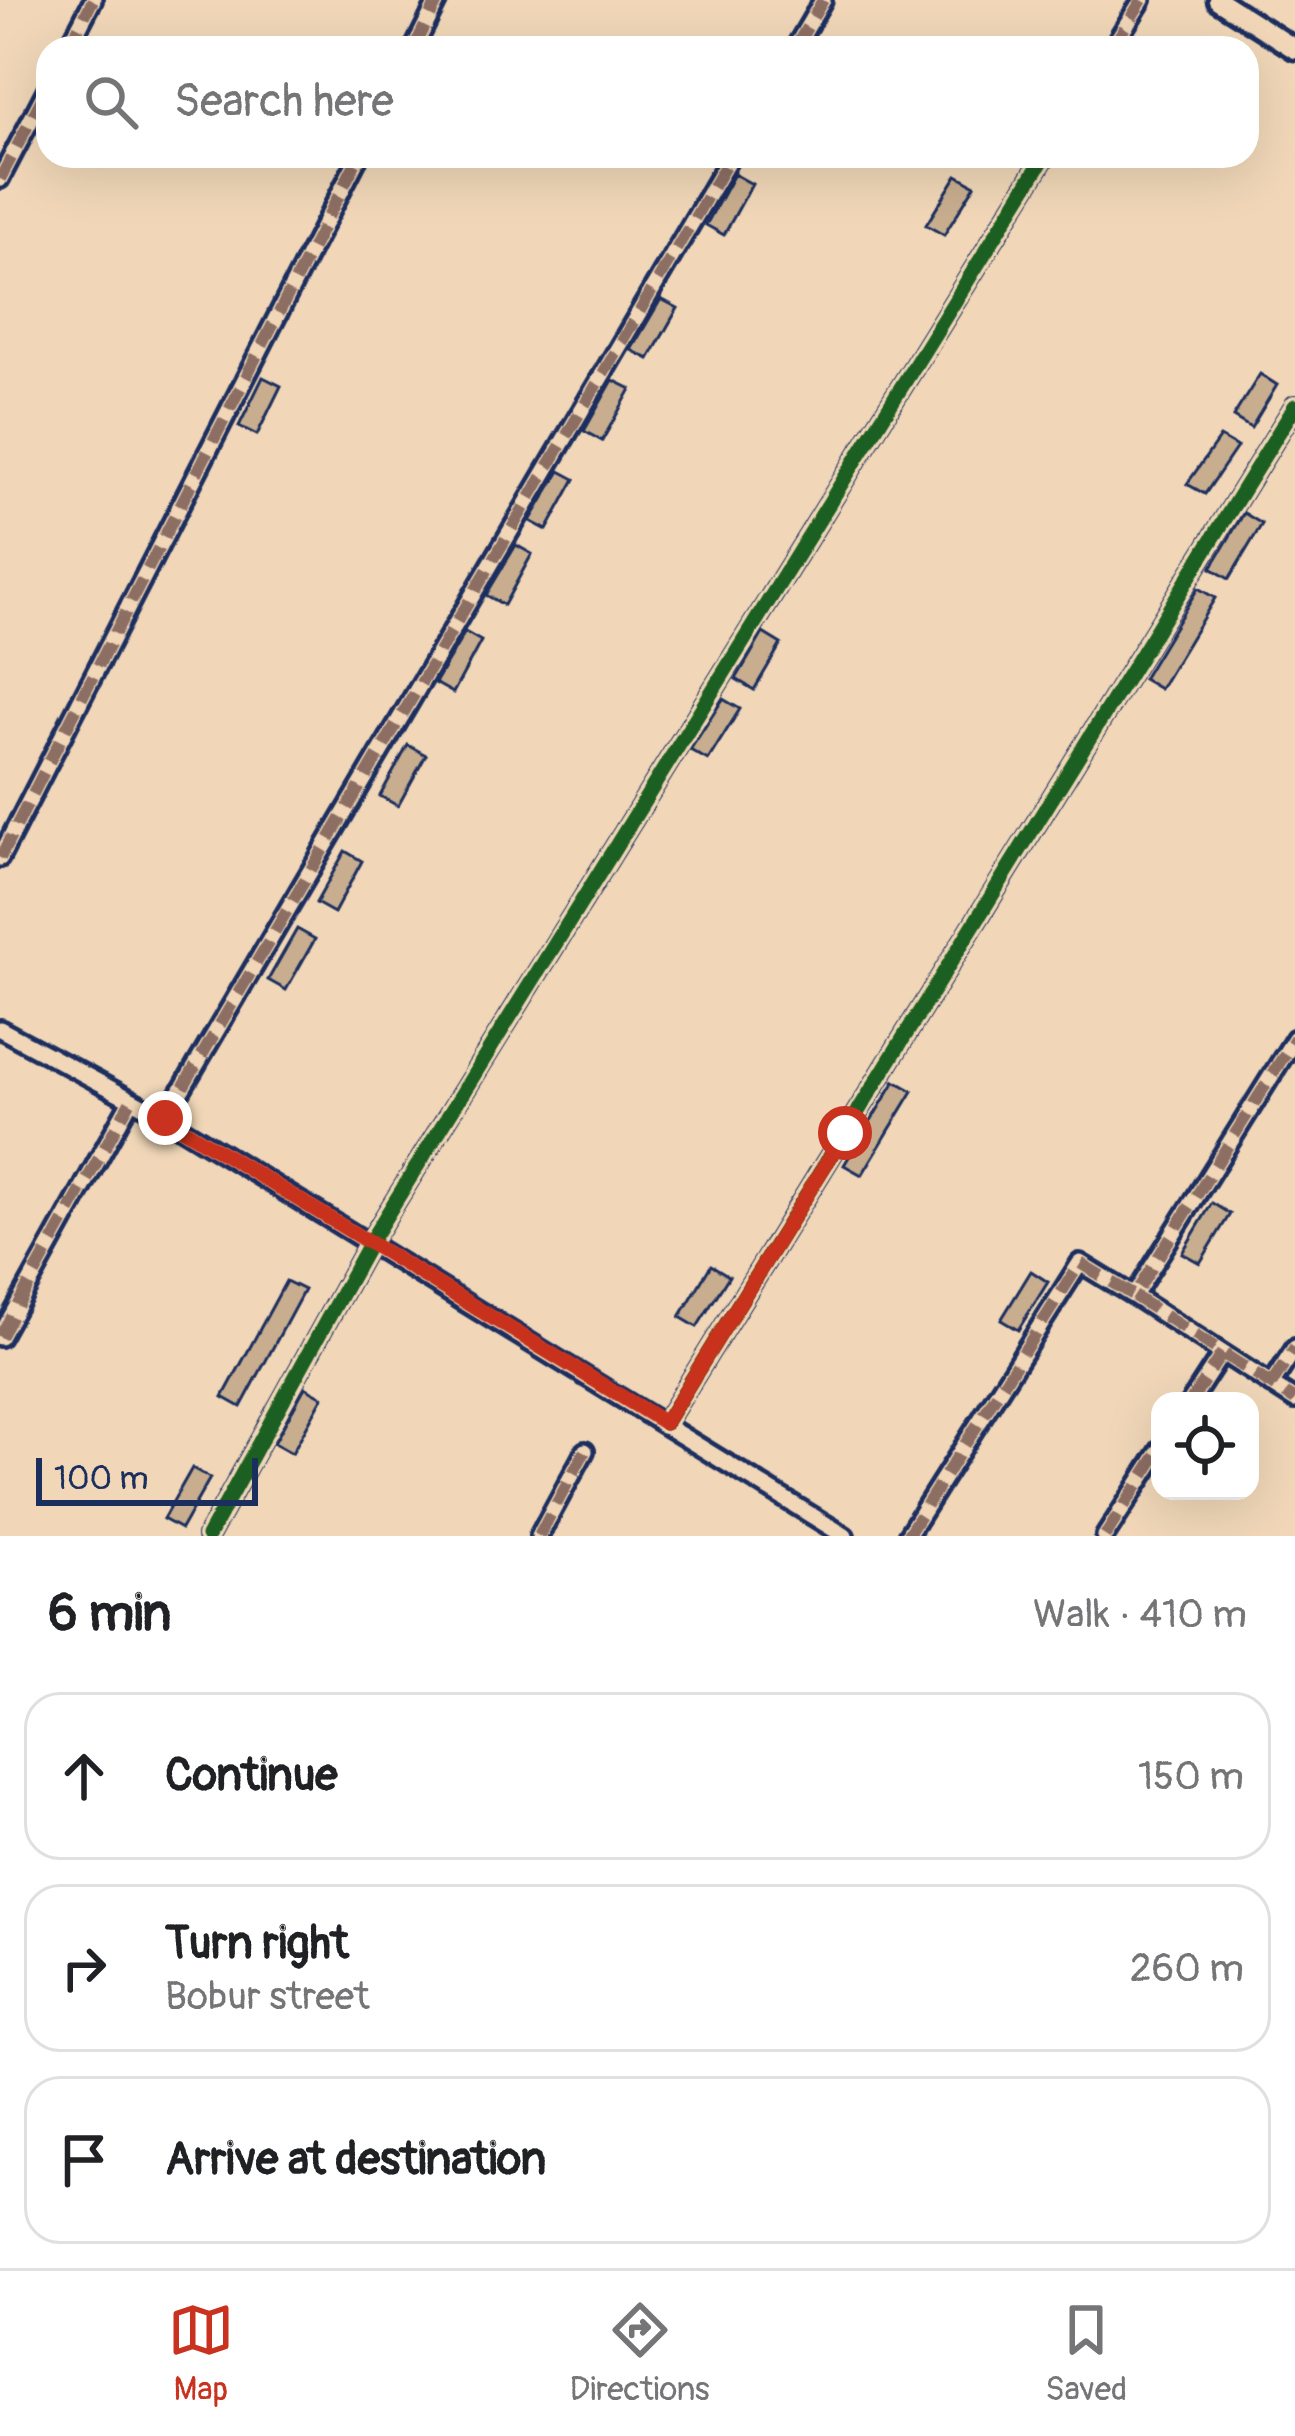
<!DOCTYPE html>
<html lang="en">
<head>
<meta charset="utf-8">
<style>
	body { margin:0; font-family:Pangolin,sans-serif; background:#f2f2f2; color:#202124 }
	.controls { position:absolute; right:36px; bottom:36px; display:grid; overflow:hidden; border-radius:24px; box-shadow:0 12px 48px #0002 }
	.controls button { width:108px; height:108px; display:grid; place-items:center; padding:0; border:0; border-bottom:3px solid #e0e0e0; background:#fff; color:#202124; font:60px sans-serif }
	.scale { position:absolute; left:36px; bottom:30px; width:222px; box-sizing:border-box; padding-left:12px; border:6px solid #1b2f5e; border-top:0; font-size:33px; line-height:42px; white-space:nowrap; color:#1b2f5e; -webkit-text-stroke:9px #f1d7b8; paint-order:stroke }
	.stop { position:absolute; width:36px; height:36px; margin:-27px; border:9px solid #c8321e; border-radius:50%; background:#fff }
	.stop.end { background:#c8321e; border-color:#fff; box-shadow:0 3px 12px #0008 }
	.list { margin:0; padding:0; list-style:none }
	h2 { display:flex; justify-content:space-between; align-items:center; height:156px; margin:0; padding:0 48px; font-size:51px }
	h2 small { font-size:39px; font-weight:400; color:#757577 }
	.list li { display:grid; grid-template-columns:78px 1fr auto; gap:36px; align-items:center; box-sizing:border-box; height:168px; margin:0 24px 24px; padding:0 24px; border:3px solid #e0e0e0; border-radius:36px }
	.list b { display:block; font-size:45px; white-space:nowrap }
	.list p { margin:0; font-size:39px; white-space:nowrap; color:#757577 }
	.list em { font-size:39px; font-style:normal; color:#757577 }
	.icon { flex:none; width:66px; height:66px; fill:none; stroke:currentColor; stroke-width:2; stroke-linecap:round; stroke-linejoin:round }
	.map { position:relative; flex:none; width:1295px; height:1536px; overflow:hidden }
	.search { position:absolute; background:#fff; box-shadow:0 12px 48px #0002; left:36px; right:36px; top:36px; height:132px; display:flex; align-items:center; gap:30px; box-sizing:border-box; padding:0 42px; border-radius:36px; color:#757577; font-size:45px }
	.sheet { height:732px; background:#fff }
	nav { display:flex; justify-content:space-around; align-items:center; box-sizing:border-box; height:168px; border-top:3px solid #e0e0e0; background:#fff; font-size:33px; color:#757577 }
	nav a { display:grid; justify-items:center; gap:6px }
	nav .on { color:#c8321e }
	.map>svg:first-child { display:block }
</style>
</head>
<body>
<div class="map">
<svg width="1295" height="1536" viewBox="0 0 1295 1536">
	<rect width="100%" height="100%" fill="#f1d7b8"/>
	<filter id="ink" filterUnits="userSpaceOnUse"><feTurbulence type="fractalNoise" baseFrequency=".00833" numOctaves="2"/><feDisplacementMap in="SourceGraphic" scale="24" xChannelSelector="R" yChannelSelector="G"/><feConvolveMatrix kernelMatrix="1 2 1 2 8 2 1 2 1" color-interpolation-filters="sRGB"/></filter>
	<g filter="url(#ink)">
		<path fill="#c8ae8e" stroke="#1b2f5e" stroke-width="3" d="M734,174L752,184L724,235L706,225Z
			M957,175L975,185L944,235L926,225Z
			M661,299L678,308L649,359L631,350Z
			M1260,374L1277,385L1251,428L1233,417Z
			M263,377L281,386L257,435L239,426Z
			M613,380L631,389L602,441L584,431Z
			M1220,437L1237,447L1205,494L1187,484Z
			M560,471L575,479L547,530L530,521Z
			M1244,513L1262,524L1229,579L1211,568Z
			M516,545L532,554L504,605L486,595Z
			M1198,588L1215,598L1160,689L1143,679Z
			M465,632L481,641L453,693L435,683Z
			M763,633L781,644L754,690L736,679Z
			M723,699L740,709L708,760L690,750Z
			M408,745L426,755L398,806L380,796Z
			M345,851L362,861L334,913L316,903Z
			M297,929L315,939L286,990L268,980Z
			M895,1081L913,1091L862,1175L844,1165Z
			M1212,1203L1230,1214L1200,1263L1182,1253Z
			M711,1265L729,1276L697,1327L680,1317Z
			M1031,1271L1048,1282L1018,1330L1001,1320Z
			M286,1281L304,1290L241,1407L223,1397Z
			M305,1387L323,1397L292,1453L274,1443Z
			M192,1468L210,1478L181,1529L163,1519Z"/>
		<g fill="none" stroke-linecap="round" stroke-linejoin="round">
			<g stroke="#1b2f5e" stroke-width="24">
				<path id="minor" d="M68,48L93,0
					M414,48L438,0
					M795,48L823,0
					M1112,48L1142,0
					M0,179L48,87
					M0,858L359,156
					M0,1029L165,1118L845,1536
					M165,1118L731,156
					M1134,1296L1295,1400
					M0,1337L130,1102
					M1271,1385L1295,1348
					M1191,1401L1222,1353
					M665,1423L1295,406
					M208,1536L370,1242L1045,156
					M539,1536L585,1451
					M907,1536L1080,1263L1134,1296L1295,1038
					M1105,1536L1160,1450"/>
			</g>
			<g stroke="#1b2f5e" stroke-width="27">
				<path id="tertiary" d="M1218,0L1295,49"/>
			</g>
			<use href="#minor" stroke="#f1d7b8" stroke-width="15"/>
			<use href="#tertiary" stroke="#f1d7b8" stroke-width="18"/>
			<path stroke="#8d6e63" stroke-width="12" stroke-dasharray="24 12" stroke-linecap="butt" d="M68,48L93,0
				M414,48L438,0
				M795,48L823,0
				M1112,48L1142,0
				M0,179L48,87
				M0,858L359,156
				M165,1118L731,156
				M1134,1296L1295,1400
				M0,1337L130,1102
				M1271,1385L1295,1348
				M1191,1401L1222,1353
				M539,1536L585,1451
				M907,1536L1080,1263L1134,1296L1295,1038
				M1105,1536L1160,1450"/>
			<g stroke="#f1d7b8" stroke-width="22">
				<path id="cycleway" d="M665,1423L1295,406
					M208,1536L370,1242L1045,156"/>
			</g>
			<use href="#cycleway" stroke="#1b5e20" stroke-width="15"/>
		</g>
	</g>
	<g fill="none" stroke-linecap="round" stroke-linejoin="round" filter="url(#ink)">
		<path stroke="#c8321e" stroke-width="15" d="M165,1118L665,1423L845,1133"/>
	</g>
</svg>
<div class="controls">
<button><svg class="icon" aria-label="locate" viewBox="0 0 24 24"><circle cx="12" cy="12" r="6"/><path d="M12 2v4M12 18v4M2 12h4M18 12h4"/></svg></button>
</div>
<div class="scale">100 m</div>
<div class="stop" style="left:845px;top:1133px"></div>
<div class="stop end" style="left:165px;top:1118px"></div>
<div class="search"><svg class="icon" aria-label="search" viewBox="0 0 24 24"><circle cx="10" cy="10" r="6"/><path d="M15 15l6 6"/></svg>Search here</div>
</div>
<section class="sheet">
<h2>6 min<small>Walk · 410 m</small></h2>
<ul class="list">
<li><svg class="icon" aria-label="ahead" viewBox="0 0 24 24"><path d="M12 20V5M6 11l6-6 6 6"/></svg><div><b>Continue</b></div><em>150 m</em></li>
<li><svg class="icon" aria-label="right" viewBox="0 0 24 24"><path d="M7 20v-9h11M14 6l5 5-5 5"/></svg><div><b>Turn right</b><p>Bobur street</p></div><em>260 m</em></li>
<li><svg class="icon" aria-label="arrive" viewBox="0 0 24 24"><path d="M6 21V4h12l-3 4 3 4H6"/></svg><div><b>Arrive at destination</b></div></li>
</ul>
</section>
<nav>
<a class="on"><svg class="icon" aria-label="map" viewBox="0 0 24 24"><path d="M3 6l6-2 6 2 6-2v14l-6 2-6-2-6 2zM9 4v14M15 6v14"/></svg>Map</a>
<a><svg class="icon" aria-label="directions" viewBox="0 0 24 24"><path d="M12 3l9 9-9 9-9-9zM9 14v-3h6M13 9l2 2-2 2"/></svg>Directions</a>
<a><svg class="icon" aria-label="saved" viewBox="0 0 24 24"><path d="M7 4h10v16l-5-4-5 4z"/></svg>Saved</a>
</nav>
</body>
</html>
